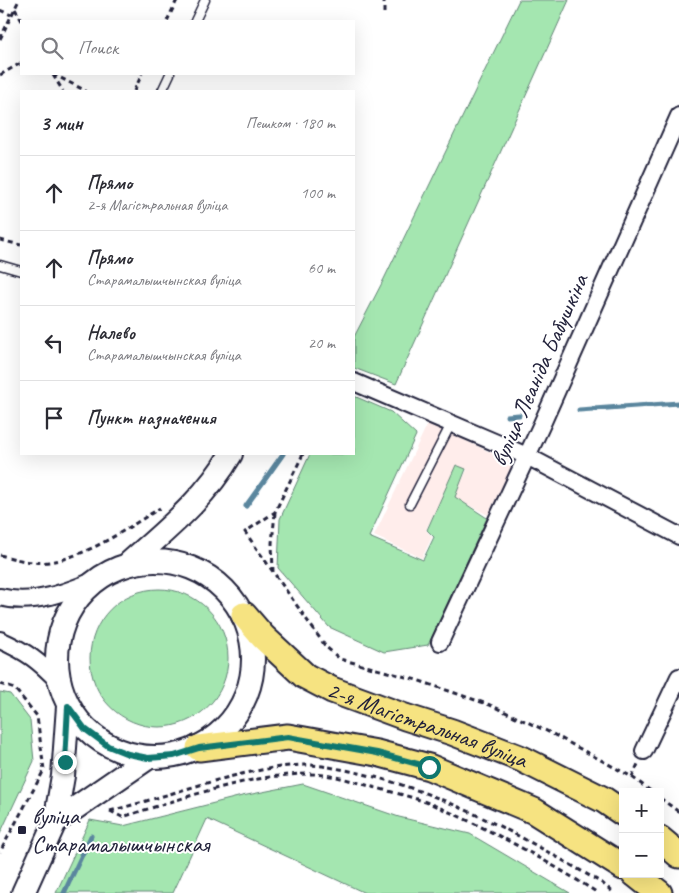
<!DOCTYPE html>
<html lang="ru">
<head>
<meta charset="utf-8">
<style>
	body { margin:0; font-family:Caveat,sans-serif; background:#f7f7f7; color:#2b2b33 }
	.controls { position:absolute; right:15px; bottom:15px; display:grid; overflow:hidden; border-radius:0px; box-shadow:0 5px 20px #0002 }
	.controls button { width:45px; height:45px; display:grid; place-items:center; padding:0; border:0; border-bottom:1px solid #e1e1e2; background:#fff; color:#2b2b33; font:25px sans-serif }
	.stop { position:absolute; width:15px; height:15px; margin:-11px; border:4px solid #0f766e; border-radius:50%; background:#fff }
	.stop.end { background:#0f766e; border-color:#fff; box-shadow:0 1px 5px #0008 }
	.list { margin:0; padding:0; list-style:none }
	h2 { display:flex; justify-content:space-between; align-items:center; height:65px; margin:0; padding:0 20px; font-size:21px }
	h2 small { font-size:16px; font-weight:400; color:#7c7c81 }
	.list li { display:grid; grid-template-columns:32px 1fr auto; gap:15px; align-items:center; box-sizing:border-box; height:75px; padding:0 20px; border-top:1px solid #e1e1e2 }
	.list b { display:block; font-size:19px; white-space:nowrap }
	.list p { margin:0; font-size:16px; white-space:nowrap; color:#7c7c81 }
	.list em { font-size:16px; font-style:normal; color:#7c7c81 }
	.icon { flex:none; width:28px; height:28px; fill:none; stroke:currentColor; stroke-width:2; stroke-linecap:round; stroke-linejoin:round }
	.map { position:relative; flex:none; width:679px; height:893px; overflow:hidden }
	.search { position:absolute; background:#fff; box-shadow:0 5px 20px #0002; left:20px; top:20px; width:335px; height:55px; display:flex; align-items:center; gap:12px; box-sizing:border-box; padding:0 18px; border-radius:0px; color:#7c7c81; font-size:19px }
	.panel { position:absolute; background:#fff; box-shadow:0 5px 20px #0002; left:20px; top:90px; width:335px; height:365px; border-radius:0px }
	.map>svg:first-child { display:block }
</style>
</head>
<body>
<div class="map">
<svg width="679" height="893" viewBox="0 0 679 893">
	<rect width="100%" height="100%" fill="#fff"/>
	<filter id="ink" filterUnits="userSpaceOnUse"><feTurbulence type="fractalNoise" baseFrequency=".02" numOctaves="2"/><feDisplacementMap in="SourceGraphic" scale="10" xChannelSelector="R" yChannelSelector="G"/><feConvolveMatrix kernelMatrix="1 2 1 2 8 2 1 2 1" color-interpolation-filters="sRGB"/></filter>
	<g filter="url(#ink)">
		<path fill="#ffedeb" d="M428,423L513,463L488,515L454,498L467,470L457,465L426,530L432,537L422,558L374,536Z"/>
		<path fill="#a4e6b0" stroke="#638476" d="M519,0H569L396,384L354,368V337L384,279Z
			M354,396L391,412L416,435L369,537L423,560L434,537L427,530L456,465L466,469L455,497L487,518L428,645L384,652L329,627L278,568L280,519L310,454H354Z
			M90 658a69 69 0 1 1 138 0a69 69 0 1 1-138 0Z
			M0,692L10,694L30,720L34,761L0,834Z
			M303,784L399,817L470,834L570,893H365L207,819L173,893H56L90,820L123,826L242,796Z"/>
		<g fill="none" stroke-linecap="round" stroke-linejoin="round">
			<path stroke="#5a869e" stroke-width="5" d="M579,410L679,403
				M507,416L519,415
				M246,506L283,454
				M64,893L91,836"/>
			<g stroke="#22223b" stroke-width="11">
				<path id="lane" d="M195,21L205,0
					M162,91L170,74
					M0,265L21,271
					M410,504L451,424"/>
			</g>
			<g stroke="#22223b" stroke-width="20">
				<path id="street" d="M354,382L527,456L679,536
					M0,597C33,606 69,591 98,579
					M0,640C27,652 39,661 59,682
					M440,642L541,426L679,116
					M644,751L679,677"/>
			</g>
			<g stroke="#22223b" stroke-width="26">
				<path id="secondary" d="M57 659a98 98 0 1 1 196 0a98 98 0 1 1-196 0Z
					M128,564C166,530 205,499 231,454
					M55,822L148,758
					M23,893L55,822L63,776L68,706"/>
			</g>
			<g stroke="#22223b" stroke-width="29">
				<g id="primary">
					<path id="s1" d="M244,615L263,637L305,676L332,690L405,717L452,732L522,759L604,800L623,813"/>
					<path d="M199,748L288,737L377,753L429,767L534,811L623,867"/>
					<path d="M660,839L679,855"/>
					<path d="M635,874L659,893"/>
				</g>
			</g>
			<path stroke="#22223b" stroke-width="3" stroke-dasharray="5 4" stroke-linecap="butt" d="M15,9L22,21
				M0,10L11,15
				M384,13V0
				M167,21L177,0
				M0,39L19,0
				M53,74L86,91
				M0,75L21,63
				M53,75L63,91
				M134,91L142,74
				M0,240L21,245
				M303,454L275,512L245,532L326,647L340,659L417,680L490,705L551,733L632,777L652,792
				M0,555C15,559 33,564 49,562C87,557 129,527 160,508
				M273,572L272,543L275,513
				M0,684L15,689L37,716L44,770L0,852
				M632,777L638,764
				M660,798L679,812
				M110,811C170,796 228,772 290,766C311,763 330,767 350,771C441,790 523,837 602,883L614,893
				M110,811L122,817C182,799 248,774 310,774C331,774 353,781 373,787C395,793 418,798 438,807C494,831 547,861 598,893"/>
			<use href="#lane" stroke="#fff" stroke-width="8"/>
			<use href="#street" stroke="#fff" stroke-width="16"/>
			<use href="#secondary" stroke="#fff" stroke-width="22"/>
			<use href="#primary" stroke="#f6e381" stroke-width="25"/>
		</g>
	</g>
	<g fill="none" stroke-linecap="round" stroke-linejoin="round" filter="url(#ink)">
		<path stroke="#0f766e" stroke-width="6" d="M65,762L68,706L85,729L108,746L128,754L148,758L174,756L199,748L288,737L377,753L429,767"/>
	</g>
	<rect fill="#22223b" stroke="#fff" stroke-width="2" x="17" y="825" width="10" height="10" rx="2.5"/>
	<g text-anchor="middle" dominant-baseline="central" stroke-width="4" stroke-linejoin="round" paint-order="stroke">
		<g font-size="24" fill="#22223b" stroke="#fff">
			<text transform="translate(539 370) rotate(-66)">вуліца Леаніда Бабушкіна</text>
			<text stroke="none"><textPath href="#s1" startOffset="218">2-я Магістральная вуліца</textPath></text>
		</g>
		<g font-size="24" fill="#22223b" stroke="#fff" text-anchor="start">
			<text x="32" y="816">вуліца<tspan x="32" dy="28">Старамалышчынская</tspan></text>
		</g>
	</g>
</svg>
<div class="controls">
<button>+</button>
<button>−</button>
</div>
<div class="stop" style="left:429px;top:767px"></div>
<div class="stop end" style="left:65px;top:762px"></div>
<div class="search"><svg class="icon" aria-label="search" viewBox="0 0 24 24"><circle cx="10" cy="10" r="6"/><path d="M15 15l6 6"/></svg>Поиск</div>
<section class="panel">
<h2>3 мин<small>Пешком · 180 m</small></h2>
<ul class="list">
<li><svg class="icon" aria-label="ahead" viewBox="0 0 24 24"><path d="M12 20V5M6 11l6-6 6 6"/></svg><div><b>Прямо</b><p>2-я Магістральная вуліца</p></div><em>100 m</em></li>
<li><svg class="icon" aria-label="ahead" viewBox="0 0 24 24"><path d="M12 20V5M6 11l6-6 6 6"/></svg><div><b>Прямо</b><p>Старамалышчынская вуліца</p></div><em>60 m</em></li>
<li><svg class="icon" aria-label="left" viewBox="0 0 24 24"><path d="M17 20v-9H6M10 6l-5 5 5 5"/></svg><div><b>Налево</b><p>Старамалышчынская вуліца</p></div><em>20 m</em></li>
<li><svg class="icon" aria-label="arrive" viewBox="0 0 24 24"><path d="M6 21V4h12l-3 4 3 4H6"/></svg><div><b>Пункт назначения</b></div></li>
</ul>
</section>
</div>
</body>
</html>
